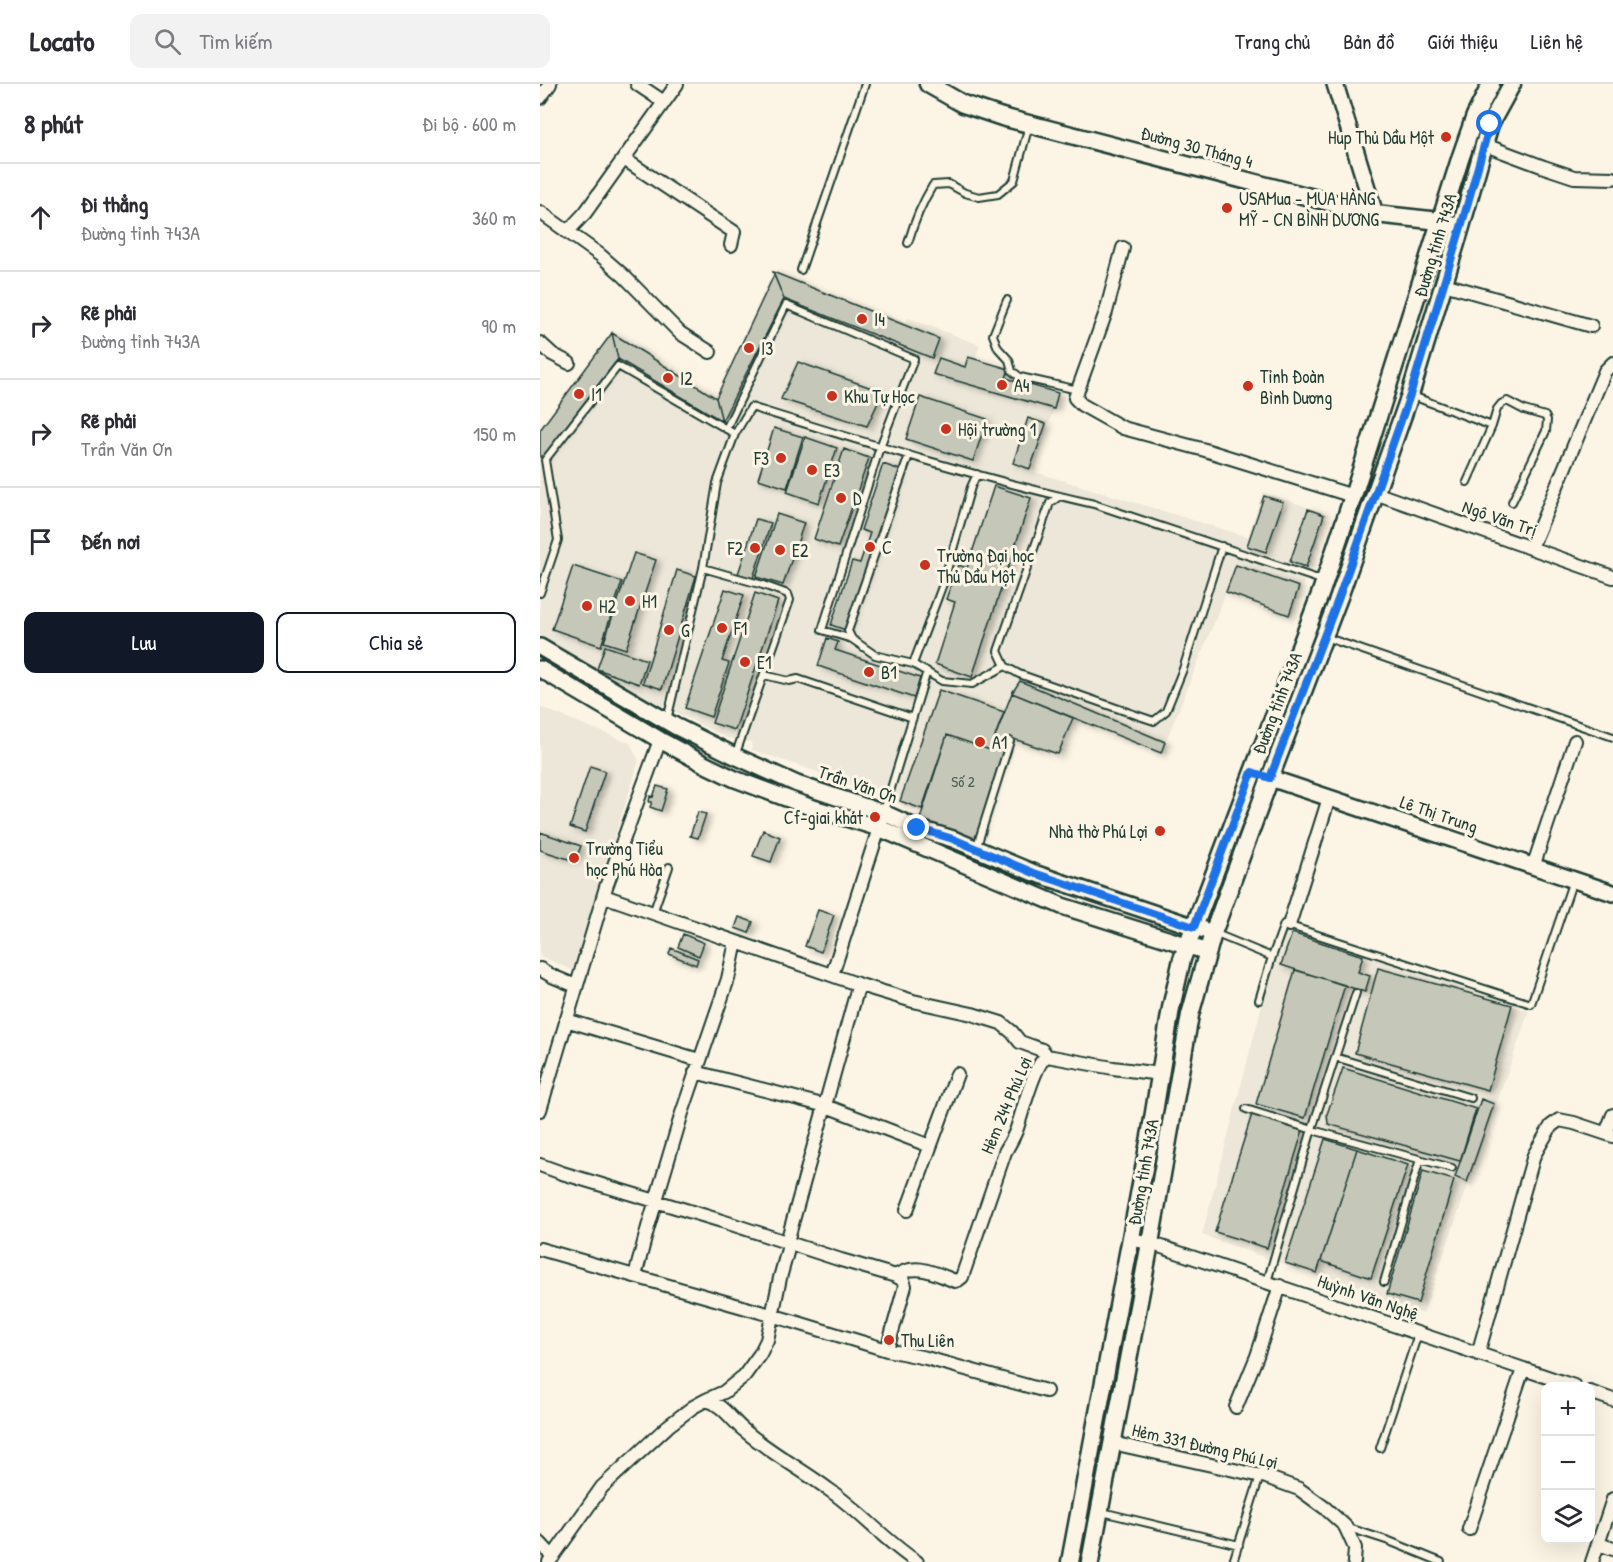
<!DOCTYPE html>
<html lang="vi">
<head>
<meta charset="utf-8">
<style>
	body { margin:0; font-family:"Patrick Hand",sans-serif; background:#f2f2f3; color:#2b2b33 }
	.controls { position:absolute; right:18px; bottom:18px; display:grid; overflow:hidden; border-radius:12px; box-shadow:0 6px 24px #0002 }
	.controls button { width:54px; height:54px; display:grid; place-items:center; padding:0; border:0; border-bottom:2px solid #e1e1e2; background:#fff; color:#2b2b33; font:30px sans-serif }
	.stop { position:absolute; width:18px; height:18px; margin:-14px; border:4px solid #1a73e8; border-radius:50%; background:#fff }
	.stop.end { background:#1a73e8; border-color:#fff; box-shadow:0 2px 6px #0008 }
	.list { margin:0; padding:0; list-style:none }
	h2 { display:flex; justify-content:space-between; align-items:center; height:78px; margin:0; padding:0 24px; font-size:26px }
	h2 small { font-size:20px; font-weight:400; color:#7c7c81 }
	.list li { display:grid; grid-template-columns:39px 1fr auto; gap:18px; align-items:center; box-sizing:border-box; height:108px; padding:0 24px; border-top:2px solid #e1e1e2 }
	.list b { display:block; font-size:22px; white-space:nowrap }
	.list p { margin:0; font-size:20px; white-space:nowrap; color:#7c7c81 }
	.list em { font-size:20px; font-style:normal; color:#7c7c81 }
	.actions { display:flex; gap:12px; padding:18px 24px }
	.actions a { flex:1; padding:14px 0; border:2px solid #111827; border-radius:12px; text-align:center; font-size:21px; color:#111827 }
	.actions .main { background:#111827; color:#fff }
	.icon { flex:none; width:33px; height:33px; fill:none; stroke:currentColor; stroke-width:2; stroke-linecap:round; stroke-linejoin:round }
	.map { position:relative; flex:none; width:1073px; height:1478px; overflow:hidden }
	header { display:flex; align-items:center; gap:36px; box-sizing:border-box; height:84px; padding:0 30px; background:#fff; border-bottom:2px solid #e1e1e2 }
	header strong { font-size:28px }
	nav { display:flex; gap:33px; margin-inline-start:auto; font-size:21px }
	.search { width:420px; height:54px; background:#f2f2f3; display:flex; align-items:center; gap:15px; box-sizing:border-box; padding:0 21px; border-radius:12px; color:#7c7c81; font-size:22px }
	main { display:flex }
	aside { flex:1; background:#fff }
	.map>svg:first-child { display:block }
</style>
</head>
<body>
<header>
<strong>Locato</strong>
<div class="search"><svg class="icon" aria-label="search" viewBox="0 0 24 24"><circle cx="10" cy="10" r="6"/><path d="M15 15l6 6"/></svg>Tìm kiếm</div>
<nav><a>Trang chủ</a><a>Bản đồ</a><a>Giới thiệu</a><a>Liên hệ</a></nav>
</header>
<main>
<aside>
<h2>8 phút<small>Đi bộ · 600 m</small></h2>
<ul class="list">
<li><svg class="icon" aria-label="ahead" viewBox="0 0 24 24"><path d="M12 20V5M6 11l6-6 6 6"/></svg><div><b>Đi thẳng</b><p>Đường tỉnh 743A</p></div><em>360 m</em></li>
<li><svg class="icon" aria-label="right" viewBox="0 0 24 24"><path d="M7 20v-9h11M14 6l5 5-5 5"/></svg><div><b>Rẽ phải</b><p>Đường tỉnh 743A</p></div><em>90 m</em></li>
<li><svg class="icon" aria-label="right" viewBox="0 0 24 24"><path d="M7 20v-9h11M14 6l5 5-5 5"/></svg><div><b>Rẽ phải</b><p>Trần Văn Ơn</p></div><em>150 m</em></li>
<li><svg class="icon" aria-label="arrive" viewBox="0 0 24 24"><path d="M6 21V4h12l-3 4 3 4H6"/></svg><div><b>Đến nơi</b></div></li>
</ul>
<div class="actions"><a class="main">Lưu</a><a>Chia sẻ</a></div>
</aside>
<div class="map">
<svg width="1073" height="1478" viewBox="0 0 1073 1478">
	<defs>
		<filter id="shadow"><feDropShadow dx="4.5" dy="2.5" stdDeviation="3" flood-color="#0004"/></filter>
	</defs>
	<rect width="100%" height="100%" fill="#fcf5e5"/>
	<filter id="ink" filterUnits="userSpaceOnUse"><feTurbulence type="fractalNoise" baseFrequency=".0167" numOctaves="2"/><feDisplacementMap in="SourceGraphic" scale="12" xChannelSelector="R" yChannelSelector="G"/><feConvolveMatrix kernelMatrix="1 2 1 2 8 2 1 2 1" color-interpolation-filters="sRGB"/></filter>
	<g filter="url(#ink)">
		<path fill="#ece7d8" d="M233,188L366,239L369,234L440,261L435,275L469,285L467,294L518,309L495,388L708,453L723,408L788,430L752,532L686,509L621,669L472,609L450,666L406,651L382,728L269,685L212,666L211,658L187,654L105,613L50,583L0,552V346L72,249L176,313Z
			M0,623L90,659L99,677L32,886L0,872Z
			M742,844L989,927L883,1230L662,1151Z"/>
		<path fill="#c5c7b9" stroke="#1f3d34" stroke-width="1.5" filter="url(#shadow)" d="M233,188L399,255L392,274L244,215Z
			M234,191L244,215L182,337L176,314Z
			M72,249L78,275L2,374L0,373V346Z
			M72,249L176,314L182,337L78,275Z
			M428,273L469,285L466,294L518,309L514,325L393,290L399,274L425,283Z
			M258,278L343,308L327,342L241,315Z
			M380,313L447,335L433,377L366,355Z
			M488,334L506,340L490,385L473,379Z
			M234,344L263,353L247,404L218,395Z
			M265,353L297,364L279,419L247,408Z
			M304,365L329,374L298,463L274,455Z
			M343,380L360,386L306,546L291,541L312,477L320,479L330,449L321,446Z
			M454,402L491,414L432,593L395,580L415,518L406,515L418,481L427,484Z
			M724,412L743,418L726,468L707,462Z
			M768,425L784,431L766,483L750,478Z
			M237,430L264,439L243,501L216,493Z
			M216,435L231,439L213,494L198,490Z
			M94,469L116,476L86,565L64,558Z
			M696,481L759,503L749,531L686,508Z
			M33,482L82,498L61,562L12,545Z
			M137,486L156,492L122,605L103,599Z
			M185,505L204,511L182,577L189,579L171,633L145,624Z
			M215,509L238,517L195,646L172,639Z
			M287,554L298,558L295,566L380,594L374,614L278,582Z
			M65,562L107,576L99,600L57,585Z
			M480,597L625,658L621,669L472,609Z
			M399,606L464,628L450,666L407,651L382,725L360,717Z
			M472,609L533,634L518,670L468,653L433,764L377,744L407,651L450,666Z
			M50,682L65,687L45,748L30,743Z
			M117,702L128,705L121,727L110,723L112,718H109L110,712L113,713Z
			M158,728L166,730L158,754L150,752Z
			M223,746L240,753L231,778L213,772Z
			M0,748L41,762L35,777L0,766Z
			M278,826L294,831L281,868L265,862Z
			M199,833L213,838L209,849L195,844Z
			M752,849L823,872L818,888L830,892L825,908L741,881Z
			M143,850L164,859L159,872L138,863Z
			M131,864L158,875L156,881L129,870Z
			M838,884L972,921L948,1006L815,969Z
			M755,886L805,901L765,1034L716,1020Z
			M803,984L936,1025L920,1077L788,1040L787,1030Z
			M941,1015L954,1020L927,1098L915,1093Z
			M712,1030L763,1046L727,1164L675,1148Z
			M785,1055L817,1065L777,1189L745,1179Z
			M817,1065L868,1081L831,1194L781,1177Z
			M883,1087L914,1096L878,1219L847,1210Z"/>
		<g fill="none" stroke-linecap="round" stroke-linejoin="round">
			<g stroke="#1f3d34" stroke-width="10">
				<path id="service" d="M368,159C374,138 382,119 393,101L409,100L425,109L439,113L458,110L474,97L489,41
					M261,186L325,0
					M467,216L453,251L458,264L469,276L472,287L480,293L538,306
					M870,311L952,342
					M186,345L246,221L374,275L340,363L282,546L312,555
					M369,371L308,547L312,555L335,571L373,580L402,597L432,600L465,582
					M927,398L952,342L957,325L961,320L967,317L984,326L1005,332L1007,336L1006,347L972,418
					M520,412L510,419L458,567L465,582L479,590L599,632L614,637L626,627L643,585L682,462
					M163,484L223,501L248,510L250,516L195,672
					M0,509L18,456L5,376L78,282L195,350
					M785,553L1073,653
					M373,580L403,500L431,403L437,390
					M224,591L249,597L258,595L373,634
					M127,636L163,484L177,399L195,350L211,323C324,358 438,394 554,420L784,497
					M344,727L387,587
					M436,765L470,657
					M113,829L129,783
					M674,849L732,873
					M719,916L732,873L744,840L991,920L1033,796
					M795,973L931,1014
					M706,1025L776,1047L912,1084
					M727,1198L772,1045L816,909
					M844,1198L880,1075
					M840,1364L878,1250
					M562,1428L699,1461
					M806,1443L849,1457L901,1478
					M693,1478L720,1392"/>
			</g>
			<g stroke="#1f3d34" stroke-width="16">
				<path id="minor" d="M97,0L124,18
					M0,14L10,0
					M945,61L1004,83L1034,93L1073,94
					M84,75L194,148L191,161
					M0,128L60,171L84,192L140,249L170,268
					M27,148L45,129L137,0
					M583,164L566,228L535,314L542,321L583,344L665,366L813,412
					M904,200L1051,242
					M0,259L12,270L29,279
					M835,409L1073,493
					M991,464L1065,287L1073,279
					M993,783L1035,657
					M64,812L320,901L373,917L432,930L461,939L472,948L480,958L502,966L507,972
					M749,841L789,714
					M0,885L12,892L36,902
					M292,891L342,735
					M26,936L159,976
					M155,988L286,1022L390,1062
					M0,1026L66,803L120,656
					M1066,1049L1073,1031
					M0,1081L22,1089L182,1137L301,1176L356,1192L363,1196L365,1202L347,1266
					M367,1126L417,990
					M590,1155L610,1159L1034,1302
					M0,1165L255,1238L347,1266L386,1274L506,1307
					M95,1192L108,1143L142,1029L188,895L196,858
					M356,1192C376,1178 394,1189 415,1197L418,1196L422,1193L465,1068C469,1061 473,1054 476,1047C482,1031 494,979 507,972L573,984L620,990
					M938,1270L994,1071L1011,1042L1019,1036L1034,1039L1073,1052
					M1050,1308L1073,1316
					M166,1316L184,1308L204,1292L220,1270L227,1256L240,1194L248,1165L247,1158L318,903L320,901
					M696,1323L717,1272L740,1202
					M572,1359L726,1393L759,1405L785,1424L805,1442L815,1464L814,1478
					M929,1445L983,1285
					M0,1459L13,1473
					M1059,1460L1073,1465
					M9,1478L62,1403L128,1342L153,1323L166,1316C183,1320 192,1337 205,1347C231,1369 261,1385 288,1405C320,1427 345,1457 377,1478
					M1052,1478L1073,1415"/>
			</g>
			<g stroke="#1f3d34" stroke-width="20">
				<path id="tertiary" d="M795,0L835,130
					M0,563L135,642L195,672L257,700L344,729L377,744L413,755L494,789L673,849
					M0,585L120,656L166,681L195,695L270,723L339,744L522,822L668,868
					M730,694L1073,809"/>
			</g>
			<g stroke="#1f3d34" stroke-width="21">
				<path id="secondary" d="M388,0L423,20L462,33L835,130L900,137L910,140
					M530,1478L611,1047L631,924L642,875L781,508L813,412L921,72L935,32L951,0
					M550,1478L610,1159L650,931L673,849L730,694L799,513L870,311L921,143L950,40L972,0"/>
			</g>
			<use href="#service" stroke="#fcf5e5" stroke-width="6"/>
			<use href="#minor" stroke="#fcf5e5" stroke-width="12"/>
			<use href="#tertiary" stroke="#fcf5e5" stroke-width="15"/>
			<use href="#secondary" stroke="#fcf5e5" stroke-width="16"/>
		</g>
	</g>
	<g fill="none" stroke-linecap="round" stroke-linejoin="round" filter="url(#ink)">
		<path stroke="#1a73e8" stroke-width="8" d="M377,744L413,755L494,789L654,843L712,688L730,694L799,513L870,311L921,143L950,40"/>
	</g>
	<g fill="#c8321e" stroke="#fcf5e5" stroke-width="2">
		<circle cx="906" cy="53" r="6"/>
		<circle cx="687" cy="124" r="6"/>
		<circle cx="322" cy="235" r="6"/>
		<circle cx="209" cy="264" r="6"/>
		<circle cx="128" cy="294" r="6"/>
		<circle cx="462" cy="301" r="6"/>
		<circle cx="708" cy="302" r="6"/>
		<circle cx="39" cy="310" r="6"/>
		<circle cx="292" cy="312" r="6"/>
		<circle cx="406" cy="345" r="6"/>
		<circle cx="241" cy="374" r="6"/>
		<circle cx="272" cy="386" r="6"/>
		<circle cx="301" cy="414" r="6"/>
		<circle cx="330" cy="463" r="6"/>
		<circle cx="215" cy="464" r="6"/>
		<circle cx="240" cy="466" r="6"/>
		<circle cx="385" cy="481" r="6"/>
		<circle cx="90" cy="517" r="6"/>
		<circle cx="47" cy="522" r="6"/>
		<circle cx="182" cy="544" r="6"/>
		<circle cx="129" cy="546" r="6"/>
		<circle cx="205" cy="578" r="6"/>
		<circle cx="329" cy="588" r="6"/>
		<circle cx="440" cy="658" r="6"/>
		<circle cx="335" cy="733" r="6"/>
		<circle cx="620" cy="747" r="6"/>
		<circle cx="34" cy="774" r="6"/>
		<circle cx="349" cy="1256" r="6"/>
	</g>
	<g text-anchor="middle" dominant-baseline="central" stroke-width="6" stroke-linejoin="round" paint-order="stroke">
		<g font-size="15" fill="#486055">
			<text x="423" y="697">Số 2</text>
		</g>
		<g font-size="18" fill="#1f3d34" stroke="#fcf5e5" text-anchor="start">
			<text x="894" y="53" text-anchor="end">Hup Thủ Dầu Một</text>
			<text x="699" y="114">USAMua - MUA HÀNG<tspan x="699" dy="21">MỸ - CN BÌNH DƯƠNG</tspan></text>
			<text x="334" y="235">I4</text>
			<text x="221" y="264">I3</text>
			<text x="720" y="292">Tỉnh Đoàn<tspan x="720" dy="21">Bình Dương</tspan></text>
			<text x="140" y="294">I2</text>
			<text x="474" y="301">A4</text>
			<text x="51" y="310">I1</text>
			<text x="304" y="312">Khu Tự Học</text>
			<text x="418" y="345">Hội trường 1</text>
			<text x="229" y="374" text-anchor="end">F3</text>
			<text x="284" y="386">E3</text>
			<text x="313" y="414">D</text>
			<text x="342" y="463">C</text>
			<text x="203" y="464" text-anchor="end">F2</text>
			<text x="252" y="466">E2</text>
			<text x="397" y="471">Trường Đại học<tspan x="397" dy="21">Thủ Dầu Một</tspan></text>
			<text x="102" y="517">H1</text>
			<text x="59" y="522">H2</text>
			<text x="194" y="544">F1</text>
			<text x="141" y="546">G</text>
			<text x="217" y="578">E1</text>
			<text x="341" y="588">B1</text>
			<text x="452" y="658">A1</text>
			<text x="323" y="733" text-anchor="end">Cf-giai khát</text>
			<text x="608" y="747" text-anchor="end">Nhà thờ Phú Lợi</text>
			<text x="46" y="764">Trường Tiểu<tspan x="46" dy="21">học Phú Hòa</tspan></text>
			<text x="361" y="1256">Thu Liên</text>
		</g>
		<g font-size="18" fill="#1f3d34" stroke="#fcf5e5">
			<text transform="translate(657 63) rotate(15)">Đường 30 Tháng 4</text>
			<text transform="translate(895 161) rotate(-73)">Đường tỉnh 743A</text>
			<text transform="translate(960 434) rotate(19)">Ngô Văn Trị</text>
			<text transform="translate(737 619) rotate(-69)">Đường tỉnh 743A</text>
			<text transform="translate(318 700) rotate(19)">Trần Văn Ơn</text>
			<text transform="translate(899 730) rotate(19)">Lê Thị Trung</text>
			<text transform="translate(466 1021) rotate(-67)">Hẻm 244 Phú Lợi</text>
			<text transform="translate(603 1088) rotate(-80)">Đường tỉnh 743A</text>
			<text transform="translate(828 1213) rotate(19)">Huỳnh Văn Nghệ</text>
			<text transform="translate(665 1362) rotate(13)">Hẻm 331 Đường Phú Lợi</text>
		</g>
	</g>
</svg>
<div class="controls">
<button>+</button>
<button>−</button>
<button><svg class="icon" aria-label="layers" viewBox="0 0 24 24"><path d="M12 4l9 5-9 5-9-5zM3 14l9 5 9-5"/></svg></button>
</div>
<div class="stop" style="left:950px;top:40px"></div>
<div class="stop end" style="left:377px;top:744px"></div>
</div>
</main>
</body>
</html>
